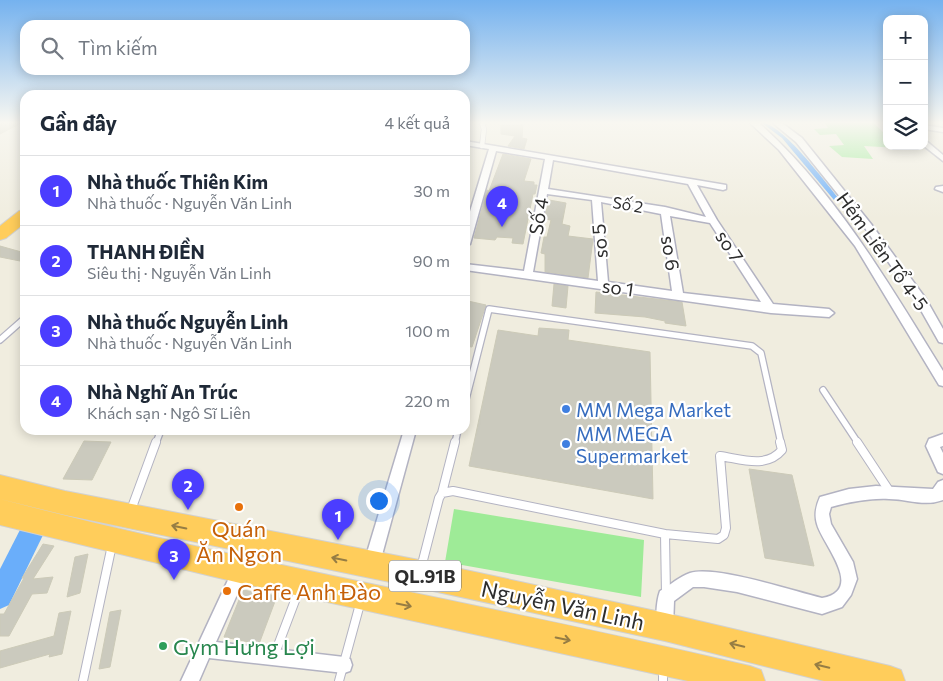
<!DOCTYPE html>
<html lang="vi">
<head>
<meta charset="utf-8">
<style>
	body { margin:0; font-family:Commissioner,sans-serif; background:#f6f6f7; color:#1f2937 }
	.controls { position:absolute; right:15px; top:15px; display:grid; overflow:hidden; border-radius:10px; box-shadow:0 2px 12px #0003 }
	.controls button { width:45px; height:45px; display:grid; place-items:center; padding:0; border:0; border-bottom:1px solid #e0e1e3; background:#fff; color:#1f2937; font:25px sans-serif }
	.you { position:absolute; left:378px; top:500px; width:18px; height:18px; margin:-12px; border:4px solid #fff; border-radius:50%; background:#1a73e8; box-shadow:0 0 0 8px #1a73e833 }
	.badge { display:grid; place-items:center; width:32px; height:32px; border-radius:50%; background:#4b3dff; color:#fff; font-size:16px; font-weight:700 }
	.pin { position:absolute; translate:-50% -41px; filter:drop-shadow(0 1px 2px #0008) }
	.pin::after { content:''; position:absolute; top:26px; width:18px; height:15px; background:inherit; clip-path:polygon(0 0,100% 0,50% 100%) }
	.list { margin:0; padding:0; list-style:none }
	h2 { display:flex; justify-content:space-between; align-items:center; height:65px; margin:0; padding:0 20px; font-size:21px }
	h2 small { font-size:16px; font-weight:400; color:#747a83 }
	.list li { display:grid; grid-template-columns:32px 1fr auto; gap:15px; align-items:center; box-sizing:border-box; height:70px; padding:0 20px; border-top:1px solid #e0e1e3 }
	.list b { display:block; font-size:19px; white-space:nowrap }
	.list p { margin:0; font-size:16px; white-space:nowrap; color:#747a83 }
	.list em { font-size:16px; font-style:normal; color:#747a83 }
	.icon { flex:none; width:28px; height:28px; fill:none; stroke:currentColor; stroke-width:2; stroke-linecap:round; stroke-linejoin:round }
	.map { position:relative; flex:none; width:943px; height:681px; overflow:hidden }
	.search { position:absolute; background:#fff; box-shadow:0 2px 12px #0003; left:20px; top:20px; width:450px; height:55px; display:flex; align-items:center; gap:12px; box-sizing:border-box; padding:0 18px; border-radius:15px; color:#747a83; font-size:19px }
	.panel { position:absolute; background:#fff; box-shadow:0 2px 12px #0003; left:20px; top:90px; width:450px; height:345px; border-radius:15px }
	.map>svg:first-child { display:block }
</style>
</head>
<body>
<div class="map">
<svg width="943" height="681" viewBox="0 0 943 681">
	<rect width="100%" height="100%" fill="#f0eddf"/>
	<path fill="#9eeb97" d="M825,123H874L887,136V146H897L899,148L864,146L873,159L842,157L829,146L844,145L836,134L820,135L814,129L828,128Z
		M454,509L644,540L641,597L445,562Z"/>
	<path fill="#6aaefa" d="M762,123C782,123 826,183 840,200H834L782,138Z"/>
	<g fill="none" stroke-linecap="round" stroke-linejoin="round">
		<path fill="#6aaefa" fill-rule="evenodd" d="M32,521L41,524L44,533L9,605L0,609V569L23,524Z"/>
	</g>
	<path fill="#cbcabe" stroke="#cccab8" d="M0,123H21L0,134Z
		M523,123L522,138L527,139L524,149L508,146L515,136L501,134V125H521Z
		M503,154L531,159L524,181L534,182V185H537L535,194H533L523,244L512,243L513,238L497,237L495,240L474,238L487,190L489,191Z
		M549,200L566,203L562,224L570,226L568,236L593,239L588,278L545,272V254L541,253L544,237H547L551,220L544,219Z
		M0,246L25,253V262L0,257Z
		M554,284L568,286L566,308L552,306Z
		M596,292L682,302L686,326L665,323V321L645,317L595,313Z
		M468,301L486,305L472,347L465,346V310Z
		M539,328L569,330L568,340L650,352L653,499L469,466L498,330L538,336Z
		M84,441L111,442L92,480L63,479Z
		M749,469L792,475L814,566L765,558Z
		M43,544L54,546L33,579L53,577L47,593L32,594L9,636H0V614H4L24,578H22Z
		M88,554L80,593L67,597L75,557Z
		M243,590L277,596L259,644L224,637Z
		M121,610L110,667L99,669L110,612Z
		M71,611L62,654L49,657L50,654L0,668V651L54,636L59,613Z"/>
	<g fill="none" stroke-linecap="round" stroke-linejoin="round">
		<g stroke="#b3b3c2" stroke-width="6">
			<path id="lane-far2" d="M482,123L484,129L482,146"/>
		</g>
		<g stroke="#b3b3c2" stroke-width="8">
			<path id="lane-far1" d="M0,340L25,318
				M823,390L858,443
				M465,403L489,309L752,346L761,353L781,443
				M156,443L161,430
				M455,443L458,430"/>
		</g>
		<g stroke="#b3b3c2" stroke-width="10">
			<path id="lane" d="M857,442L890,492
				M442,493L455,442
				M131,510L156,442
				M665,534L718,539L724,535L726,528L720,456C741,459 766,469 782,450L780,442
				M421,568L439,498L442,493L453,491L665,534L666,595
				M274,656L299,590
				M663,670V681
				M83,681L112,545
				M339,681L360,604"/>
		</g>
		<g stroke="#b3b3c2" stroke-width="3">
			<path id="street" d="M750,123H759C836,192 889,284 943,371V386L939,385L855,246L779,150Z
				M773,123H782L802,138L871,224L926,299L943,329V343L939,342L918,305L865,228L796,142Z
				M924,125L943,128V132L924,129Z
				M924,139L943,155V161L924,146Z
				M465,141L726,185V189L723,190L697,185L717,220L773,304L829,309L834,313L829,317L771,313L465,270V264L524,271L545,159L496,151L470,244L465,247V228L489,149L465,145ZM553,160L688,184L706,217L665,207L548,189ZM547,194L592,200L598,281L533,272ZM601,202L661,214L672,291L608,282ZM670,216L710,223L761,302L683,293Z
				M943,186V192L935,189L936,187Z
				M404,430H416L379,566L376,571L371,574L366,571L363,566Z
				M943,434V446L940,447L943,453V474L938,472L926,446L929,439Z
				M943,480V500C925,507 907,499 889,499C869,498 850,502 831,507L829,514L831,524L853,562L857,579L851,595L842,607L822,614L737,592L704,587H693L674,601L673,627L671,633L665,635L659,633C655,622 656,602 660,591C669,586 680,576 690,573C715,565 794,591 822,598C866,590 822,544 817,524C814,514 816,506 820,497L849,489L876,486L933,489L938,482Z
				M240,562L245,565L248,570L216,642L344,657L350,659L352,665L350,671L344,673L209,658L199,681H181L235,565Z"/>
		</g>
		<g stroke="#d1d1d1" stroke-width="2">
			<path id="highway" d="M25,210V223L6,238L0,240V226L19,211Z
				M0,475L65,491L419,560L665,613L890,666L901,670L905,681H824L665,641L419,588L65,515L0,499Z
				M0,499C248,564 501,607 750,666L761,670L765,681H688L240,583L0,525Z"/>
		</g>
		<use href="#lane-far2" stroke="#fff" stroke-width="4.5"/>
		<use href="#lane-far1" stroke="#fff" stroke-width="5.5"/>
		<use href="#lane" stroke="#fff" stroke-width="8"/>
		<use href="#street" fill="#fff" fill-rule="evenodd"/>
		<use href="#highway" fill="#ffcd5b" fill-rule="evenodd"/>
	</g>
	<defs><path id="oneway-shaft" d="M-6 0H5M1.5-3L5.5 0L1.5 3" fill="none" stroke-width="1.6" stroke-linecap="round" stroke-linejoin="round" transform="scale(1.25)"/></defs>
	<g stroke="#967d44">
		<use href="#oneway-shaft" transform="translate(179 527) rotate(-168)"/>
		<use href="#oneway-shaft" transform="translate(339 559) rotate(-168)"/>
		<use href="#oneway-shaft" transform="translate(404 605) rotate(12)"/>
		<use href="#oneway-shaft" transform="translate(563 639) rotate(12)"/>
		<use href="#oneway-shaft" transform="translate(737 645) rotate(-166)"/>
		<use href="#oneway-shaft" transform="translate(822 666) rotate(-167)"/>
	</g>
	<linearGradient id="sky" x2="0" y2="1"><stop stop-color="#75b2ef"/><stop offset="0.56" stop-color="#f8f7f1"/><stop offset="1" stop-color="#f8f7f1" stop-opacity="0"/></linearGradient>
	<rect width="943" height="219" fill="url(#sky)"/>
	<g fill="#3f7fe0" stroke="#fff" stroke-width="2">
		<circle cx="566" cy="409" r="5"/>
		<circle cx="566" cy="444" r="5"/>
	</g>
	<g fill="#e8710a" stroke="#fff" stroke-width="2">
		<circle cx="239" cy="507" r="5"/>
		<circle cx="227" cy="591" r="5"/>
	</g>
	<circle fill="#2e9e5b" stroke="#fff" stroke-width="2" cx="163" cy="646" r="5"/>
	<g text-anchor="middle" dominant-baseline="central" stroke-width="4.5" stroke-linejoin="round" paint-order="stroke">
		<g font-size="16" fill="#2d2d2d" stroke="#fff">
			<text transform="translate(628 204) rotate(10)">Số 2</text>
		</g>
		<rect fill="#fff" stroke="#6c6c6c" stroke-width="1" x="389" y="560.5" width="72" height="31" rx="4"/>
		<g font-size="18" font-weight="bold" fill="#2d2d2d">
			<text x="425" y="576">QL.91B</text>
		</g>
		<g font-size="19" fill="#2d2d2d" stroke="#fff">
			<text transform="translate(538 216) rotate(-80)">Số 4</text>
			<text transform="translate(599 241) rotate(-94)">so 5</text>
			<text transform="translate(730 246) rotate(57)">so 7</text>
			<text transform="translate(883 251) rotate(54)">Hẻm Liên Tổ 4-5</text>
			<text transform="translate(671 253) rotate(81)">so 6</text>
			<text transform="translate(618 287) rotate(8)">so 1</text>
		</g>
		<g font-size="19" fill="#366cbe" stroke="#fff" text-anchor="start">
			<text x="576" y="409">MM Mega Market</text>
			<text x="576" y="433">MM MEGA<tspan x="576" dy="22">Supermarket</tspan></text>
		</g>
		<g font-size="22" fill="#c56008" stroke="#fff">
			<text x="239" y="528">Quán<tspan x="239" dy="25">Ăn Ngon</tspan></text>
			<text x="237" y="591" text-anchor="start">Caffe Anh Đào</text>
		</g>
		<g font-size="22" fill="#2d2d2d" stroke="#fff">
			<text transform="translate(563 605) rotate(12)">Nguyễn Văn Linh</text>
		</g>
		<g font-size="22" fill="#27864d" stroke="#fff" text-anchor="start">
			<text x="173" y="646">Gym Hưng Lợi</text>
		</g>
	</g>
</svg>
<div class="controls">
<button>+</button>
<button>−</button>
<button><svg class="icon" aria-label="layers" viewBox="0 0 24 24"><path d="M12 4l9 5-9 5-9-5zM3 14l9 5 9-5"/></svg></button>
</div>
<div class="you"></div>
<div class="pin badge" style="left:338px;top:540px">1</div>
<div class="pin badge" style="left:188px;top:510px">2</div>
<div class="pin badge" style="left:174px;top:580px">3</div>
<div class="pin badge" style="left:502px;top:227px">4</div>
<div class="search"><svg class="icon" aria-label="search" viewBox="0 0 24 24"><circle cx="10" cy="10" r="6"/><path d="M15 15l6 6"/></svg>Tìm kiếm</div>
<section class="panel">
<h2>Gần đây<small>4 kết quả</small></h2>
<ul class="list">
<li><span class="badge">1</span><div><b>Nhà thuốc Thiên Kim</b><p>Nhà thuốc · Nguyễn Văn Linh</p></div><em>30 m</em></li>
<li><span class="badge">2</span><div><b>THANH ĐIỀN</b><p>Siêu thị · Nguyễn Văn Linh</p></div><em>90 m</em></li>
<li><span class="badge">3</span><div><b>Nhà thuốc Nguyễn Linh</b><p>Nhà thuốc · Nguyễn Văn Linh</p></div><em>100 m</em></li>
<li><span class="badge">4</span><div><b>Nhà Nghĩ An Trúc</b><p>Khách sạn · Ngô Sĩ Liên</p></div><em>220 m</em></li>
</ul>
</section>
</div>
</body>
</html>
